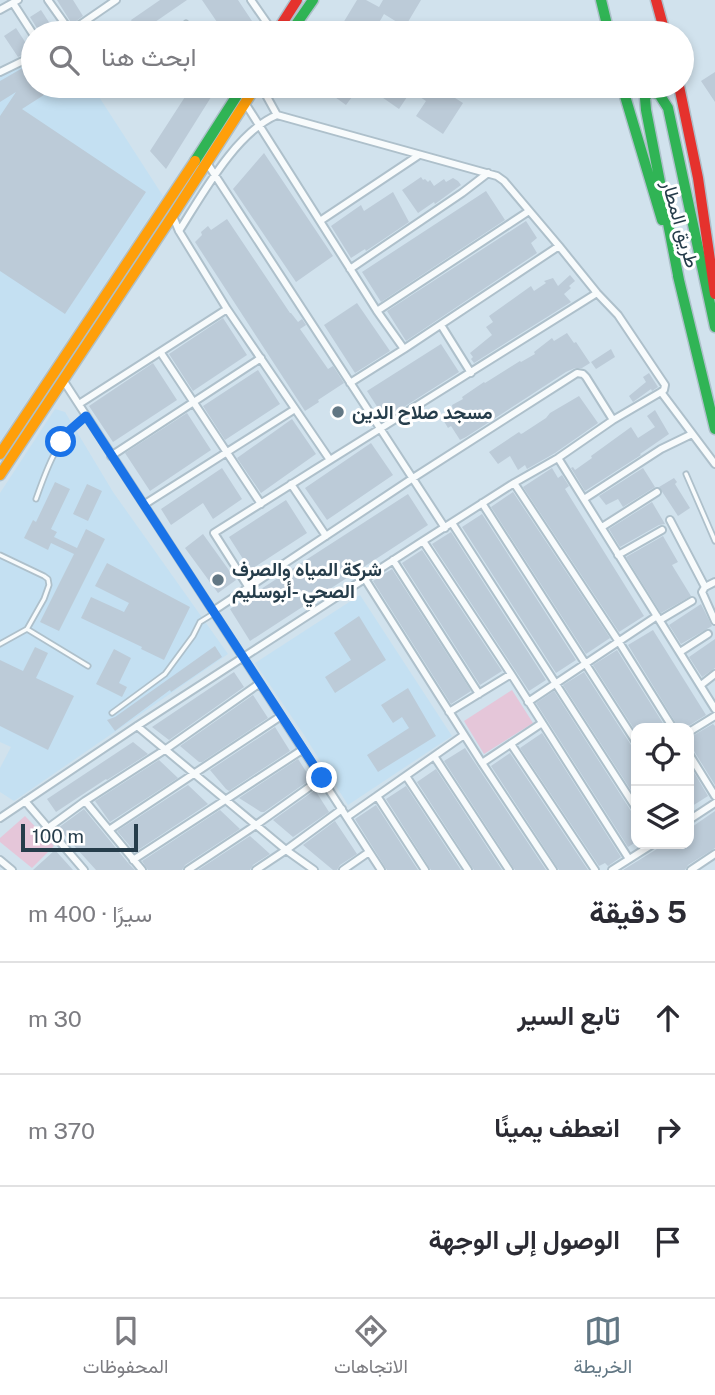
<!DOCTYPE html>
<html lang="ar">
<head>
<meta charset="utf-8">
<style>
	body { margin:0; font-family:"Public Sans",Vazirmatn,sans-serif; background:#f2f2f3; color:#2b2b33; direction:rtl }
	.controls { position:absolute; right:21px; bottom:21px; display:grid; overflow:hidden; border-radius:14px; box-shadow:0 4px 10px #0003 }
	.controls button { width:63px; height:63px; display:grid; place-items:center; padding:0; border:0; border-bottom:2px solid #e1e1e2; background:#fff; color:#2b2b33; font:35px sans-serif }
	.scale { position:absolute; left:21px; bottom:18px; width:117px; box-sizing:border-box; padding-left:7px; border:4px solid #263d4b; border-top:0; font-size:19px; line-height:24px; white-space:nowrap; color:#263d4b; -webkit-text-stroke:5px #fff; paint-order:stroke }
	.stop { position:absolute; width:21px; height:21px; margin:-16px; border:5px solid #1a73e8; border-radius:50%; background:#fff }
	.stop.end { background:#1a73e8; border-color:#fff; box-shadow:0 2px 7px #0008 }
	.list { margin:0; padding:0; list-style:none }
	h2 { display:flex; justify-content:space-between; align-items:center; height:91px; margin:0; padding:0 28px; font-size:30px }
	h2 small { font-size:23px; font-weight:400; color:#7c7c81 }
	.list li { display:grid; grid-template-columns:46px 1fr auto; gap:21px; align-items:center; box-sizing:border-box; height:112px; padding:0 28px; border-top:2px solid #e1e1e2 }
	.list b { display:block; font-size:26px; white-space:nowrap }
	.list em { font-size:23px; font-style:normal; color:#7c7c81 }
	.icon { flex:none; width:38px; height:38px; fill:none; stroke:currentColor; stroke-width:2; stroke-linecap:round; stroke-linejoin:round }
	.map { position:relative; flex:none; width:715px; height:870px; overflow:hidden; direction:ltr }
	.search { position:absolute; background:#fff; box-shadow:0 4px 10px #0003; left:21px; right:21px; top:21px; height:77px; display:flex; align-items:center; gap:18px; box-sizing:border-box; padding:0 24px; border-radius:38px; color:#7c7c81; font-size:26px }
	.sheet { height:427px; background:#fff }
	nav { display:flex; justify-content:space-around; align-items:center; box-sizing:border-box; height:98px; border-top:2px solid #e1e1e2; background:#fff; font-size:19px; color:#7c7c81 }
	nav a { display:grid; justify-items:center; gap:4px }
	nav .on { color:#627784 }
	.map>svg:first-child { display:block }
</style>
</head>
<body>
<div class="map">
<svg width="715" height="870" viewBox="0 0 715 870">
	<rect width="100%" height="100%" fill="#d1e2ed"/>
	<path fill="#c4e0f2" d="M33,59V86H92L163,196L0,441V77Z
		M55,409L65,412L113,492L228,654L14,801L0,792V768L11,747L0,742V493Z
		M360,595L452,736L348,805L304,735L255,663Z"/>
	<path fill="#e5c6d9" d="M512,690L533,723L484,754L464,721Z
		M25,816L54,846L32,868L0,842V838Z"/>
	<path fill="#bccbd8" d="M57,0H73L83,16L72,24Z
		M160,0H187L139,33L131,20Z
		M202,0H238L252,21L245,33H211L217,22Z
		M357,0H366L379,7L383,0H421L405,27L384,14L373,33H337Z
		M41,10L56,33H40L30,17Z
		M16,28L31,51L18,57L4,36Z
		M33,62V86H58L22,109L146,192L65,314L0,271V116L16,92L0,102V81Z
		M715,72V102L701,81Z
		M192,86H218L166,169L150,151Z
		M332,86H360L346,105L328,92Z
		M381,86H448L444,91L463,103L443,134L416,116L426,101L411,91L399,109L376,93Z
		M264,153L333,256L296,282L233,189Z
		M421,177L423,180L425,179L428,182L430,180L434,186L444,179L446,182L453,178L458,181L461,185L435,204L434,202L418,213L402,190Z
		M486,191L505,220L381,302L362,272Z
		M393,192L409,222L366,251L365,249L351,258L331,226L361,205L364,211Z
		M227,219L290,313H291L298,322L302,319L306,325L300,329L328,369L333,366L344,383L318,400L319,402L305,411L195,242L202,235L201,232L208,226L211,230Z
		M526,221L537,238L531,243L537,253L406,341L387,311Z
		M570,275L575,281L569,286L571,288L564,294L571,302L474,363L471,359L473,357L470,353L492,335L486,327L493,322L489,316L531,286L534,291L546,283L544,281L553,278L558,286Z
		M357,303L390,351L355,373L324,325Z
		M223,318L247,355L193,391L169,354Z
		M567,333L574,343L576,342L590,363L582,368H575L566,372L466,437L460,440L451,426L448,428L442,418L453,411L452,405L463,399L462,397L484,382L485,383L520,361L521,362L535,354L534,352L552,338L554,341Z
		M441,344L459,372L385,419L367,391Z
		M611,349L615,357L596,369L591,362Z
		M153,363L177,400L113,442L89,406Z
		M258,370L280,404L225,440L203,406Z
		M649,373L658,387L652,391L651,389L633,402L629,396L646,382L643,377Z
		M579,396L598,423L555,453L527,469L525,465L518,470L510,456L498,464L489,452L519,432L521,434L523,433L546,418L550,413Z
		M655,410L669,434L640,454L641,455L585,491L571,468L573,467L575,470L592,458L591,456L631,427L638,438L655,427L647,416Z
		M187,413L211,450L150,491L125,453Z
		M292,419L316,454L261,493L237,458Z
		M371,443L393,475L327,520L305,488Z
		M222,468L242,499L213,519L203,503L171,525L161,509Z
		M552,468L558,478L562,475L569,486L565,489L644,616L619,632L523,487Z
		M643,468L655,487L623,507L618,499L606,505L599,496Z
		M674,478L677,482L675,484L690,508L678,516L659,487Z
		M55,482L70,489L51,529L57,532L54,537L77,548L86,529L105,539L59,631L40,622L74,554L51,543L48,550L24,538L33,520L36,522Z
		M87,484L102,491L88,521L73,514Z
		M513,492L610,638L586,654L491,507Z
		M408,494L428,525L250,641L230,609Z
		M286,500L307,533L250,570L229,537Z
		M652,502L665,524L659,525L620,547L609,529Z
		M482,514L576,660L556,673L462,527Z
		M451,532L546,680L529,691L432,544Z
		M203,534L236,580L218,593L185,548Z
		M663,536L678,562L672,565L691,596L661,613L626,557Z
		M422,550L502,671L480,685L402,563Z
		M107,563L190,607L164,660L141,649L142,647L81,618L91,597L124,612L129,603L95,586Z
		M392,569L471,691L451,704L373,581Z
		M701,604L712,626L681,644L669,625Z
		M359,616L386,660L335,693L325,677L351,660L334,633Z
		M653,630L706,715L685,728H679L628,645Z
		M715,639V668L702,677L689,657Z
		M215,646L222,657L171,692L170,690L115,731L107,720L115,717Z
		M35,647L48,653L36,678L74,696L48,750L0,726V660L23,671Z
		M114,649L131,658L119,683L127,687L122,697L96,684Z
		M617,650L666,728H636V732L593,665Z
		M234,672L244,687L169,740L152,727Z
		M584,672L631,745L636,748V798L563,685Z
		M408,688L436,736L378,772L367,755L409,728L402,717L393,723L381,705Z
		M554,691L631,811L636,814V842L628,847L536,703Z
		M253,695L268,718L202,762H199L180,746Z
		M713,724L715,726V785L694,751L689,748V738Z
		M275,727L290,751L229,791L226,789L210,770Z
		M542,733L621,857L608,866L605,863L599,866L520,748Z
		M133,742L148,754L107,780L106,779L56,812L47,799Z
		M465,748L477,766L546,870H515L444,761Z
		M510,753L588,870H559L491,766Z
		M298,759L311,779L264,812H261L239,798Z
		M159,760L178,778L110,822L95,801Z
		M689,764L708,796L689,808Z
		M436,769L502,870H474L417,782Z
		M188,785L208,804L135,852L117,831Z
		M406,786L461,870H431L386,799Z
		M315,790L329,812L293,837L273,820Z
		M376,805L418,870H387L355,819Z
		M84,809L129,864L135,870H96L58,828Z
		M220,810L240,829L185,865L182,870H148L142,861Z
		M715,811V848L688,865L685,870H623L665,844H689V829Z
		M335,821L357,854L340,865L337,870H333L303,845Z
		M250,836L270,854L253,865L250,870H198Z
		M55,850L73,870H33Z"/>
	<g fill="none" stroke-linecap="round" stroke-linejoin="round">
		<g stroke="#aec0cb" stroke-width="7">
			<path id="lane" d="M186,23L194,33
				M686,474L715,541
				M36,499C49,462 56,442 86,416
				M0,555L44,576L48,579L49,585L44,599L27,629L0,644
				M27,629L88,666
				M112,713L165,674L193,636L200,622L213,614"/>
		</g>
		<g stroke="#aec0cb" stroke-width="10">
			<path id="street" d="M48,0L70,31
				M251,0L274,33
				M13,3L33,34
				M0,10L18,0
				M68,33L116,0
				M0,72L33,56
				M261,86L277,115
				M245,103L377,311L404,349
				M207,163L445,528
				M172,214L179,231L227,309L330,460L597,293
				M320,221L419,155
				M179,231C202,195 236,132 277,115L497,176L504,181L559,246
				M350,269L462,193L488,173
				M377,311L529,211
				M441,325L471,373
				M161,353L261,504
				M63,380L381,870
				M661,392L715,464
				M79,404L227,309
				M111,456L261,358
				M558,458L715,709
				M514,483L619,642L673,728
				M291,484L326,536
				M584,499L661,449L692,434
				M482,503L636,742
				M145,504L295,409
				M670,520L705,587L715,582
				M452,523L636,808
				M602,527L657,492
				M423,541L511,674L629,859
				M618,555L662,530
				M393,560L479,694
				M365,579L482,763L553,870
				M705,587L702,592L715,621
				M249,588L214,533L330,460
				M213,611L413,478L577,373L583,374L586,377L613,420
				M660,620L692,601
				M680,652L708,634
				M701,685L715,674
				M528,702L657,616
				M449,712L511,674
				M137,726L286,850L314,870
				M689,732L715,716
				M511,744L595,870
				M689,754L715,796
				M434,756L509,870
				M482,763L542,723
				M406,776L468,870
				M377,796L425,870
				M25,801L84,870
				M85,801L142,870
				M347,817L464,735
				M0,818L137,726L423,541L514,483L558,458L613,420L661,392L664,390L665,385L618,315L597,293L559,246L404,349L350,383
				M689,820L715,803
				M48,828L85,801L166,749L260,683
				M109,830L281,716
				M0,860L12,870
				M133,860L302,750
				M188,870L256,825L322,778
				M256,870L286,850L342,809
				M343,870L369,852
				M612,870L653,844
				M691,870L715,854"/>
		</g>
		<g stroke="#aec0cb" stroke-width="13">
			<path id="fast" d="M601,0L609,33
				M290,33L313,0
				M622,86L662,220
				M195,161L243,86
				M678,276L715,429
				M679,280L646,110L645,98L649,92L659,94L668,108L715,327"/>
		</g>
		<g stroke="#aec0cb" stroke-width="13">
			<path id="slow" d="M0,454L195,161
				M0,475L173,215L256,86"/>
		</g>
		<g stroke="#aec0cb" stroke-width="13">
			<path id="jam" d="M656,0L665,33
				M276,33L297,0
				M679,86L698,178L715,294"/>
		</g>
		<use href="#lane" stroke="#f8fbfc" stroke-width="3.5"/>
		<use href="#street" stroke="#f8fbfc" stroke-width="6"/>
		<use href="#fast" stroke="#30b455" stroke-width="10"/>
		<use href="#slow" stroke="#ff9f0a" stroke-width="10"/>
		<use href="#jam" stroke="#e5322d" stroke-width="10"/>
	</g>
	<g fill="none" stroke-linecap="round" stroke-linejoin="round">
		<path stroke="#1a73e8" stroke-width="9" d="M61,442L70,430L86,416L322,778"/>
	</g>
	<g fill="#627784" stroke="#fff" stroke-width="2.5">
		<circle cx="338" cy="412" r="7"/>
		<circle cx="218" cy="580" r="7"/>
	</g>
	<g text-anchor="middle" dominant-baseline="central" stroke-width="6" stroke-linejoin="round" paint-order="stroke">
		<g font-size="19" fill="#263d4b" stroke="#fff">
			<text transform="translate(681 224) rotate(74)">طريق المطار</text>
		</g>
		<g font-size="19" font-weight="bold" fill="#263d4b" stroke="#fff" text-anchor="start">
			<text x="352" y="412">مسجد صلاح الدين</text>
			<text x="232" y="569">شركة المياه والصرف<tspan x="232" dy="22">الصحي -أبوسليم</tspan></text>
		</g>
	</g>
</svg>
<div class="controls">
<button><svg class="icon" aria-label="locate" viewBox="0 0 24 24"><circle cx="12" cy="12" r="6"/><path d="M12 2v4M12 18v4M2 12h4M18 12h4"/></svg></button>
<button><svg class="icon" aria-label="layers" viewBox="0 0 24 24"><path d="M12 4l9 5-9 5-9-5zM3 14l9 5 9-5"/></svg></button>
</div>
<div class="scale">100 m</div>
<div class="stop" style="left:61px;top:442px"></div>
<div class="stop end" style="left:322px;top:778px"></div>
<div class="search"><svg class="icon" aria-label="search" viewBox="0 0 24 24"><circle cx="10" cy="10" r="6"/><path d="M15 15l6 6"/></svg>ابحث هنا</div>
</div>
<section class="sheet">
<h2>5 دقيقة<small>سيرًا · 400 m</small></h2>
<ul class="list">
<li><svg class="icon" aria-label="ahead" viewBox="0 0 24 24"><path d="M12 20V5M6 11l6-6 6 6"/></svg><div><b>تابع السير</b></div><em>30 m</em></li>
<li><svg class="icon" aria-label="right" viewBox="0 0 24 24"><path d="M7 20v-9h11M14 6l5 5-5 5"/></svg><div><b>انعطف يمينًا</b></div><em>370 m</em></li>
<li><svg class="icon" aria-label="arrive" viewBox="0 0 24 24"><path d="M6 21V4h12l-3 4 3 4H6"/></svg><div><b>الوصول إلى الوجهة</b></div></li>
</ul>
</section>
<nav>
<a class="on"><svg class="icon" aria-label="map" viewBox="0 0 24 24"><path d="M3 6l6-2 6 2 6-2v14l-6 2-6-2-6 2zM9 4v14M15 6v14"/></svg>الخريطة</a>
<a><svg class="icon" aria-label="directions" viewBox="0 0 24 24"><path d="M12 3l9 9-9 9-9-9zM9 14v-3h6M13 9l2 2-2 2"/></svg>الاتجاهات</a>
<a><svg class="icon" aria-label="saved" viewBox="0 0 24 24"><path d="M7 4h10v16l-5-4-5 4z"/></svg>المحفوظات</a>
</nav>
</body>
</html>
